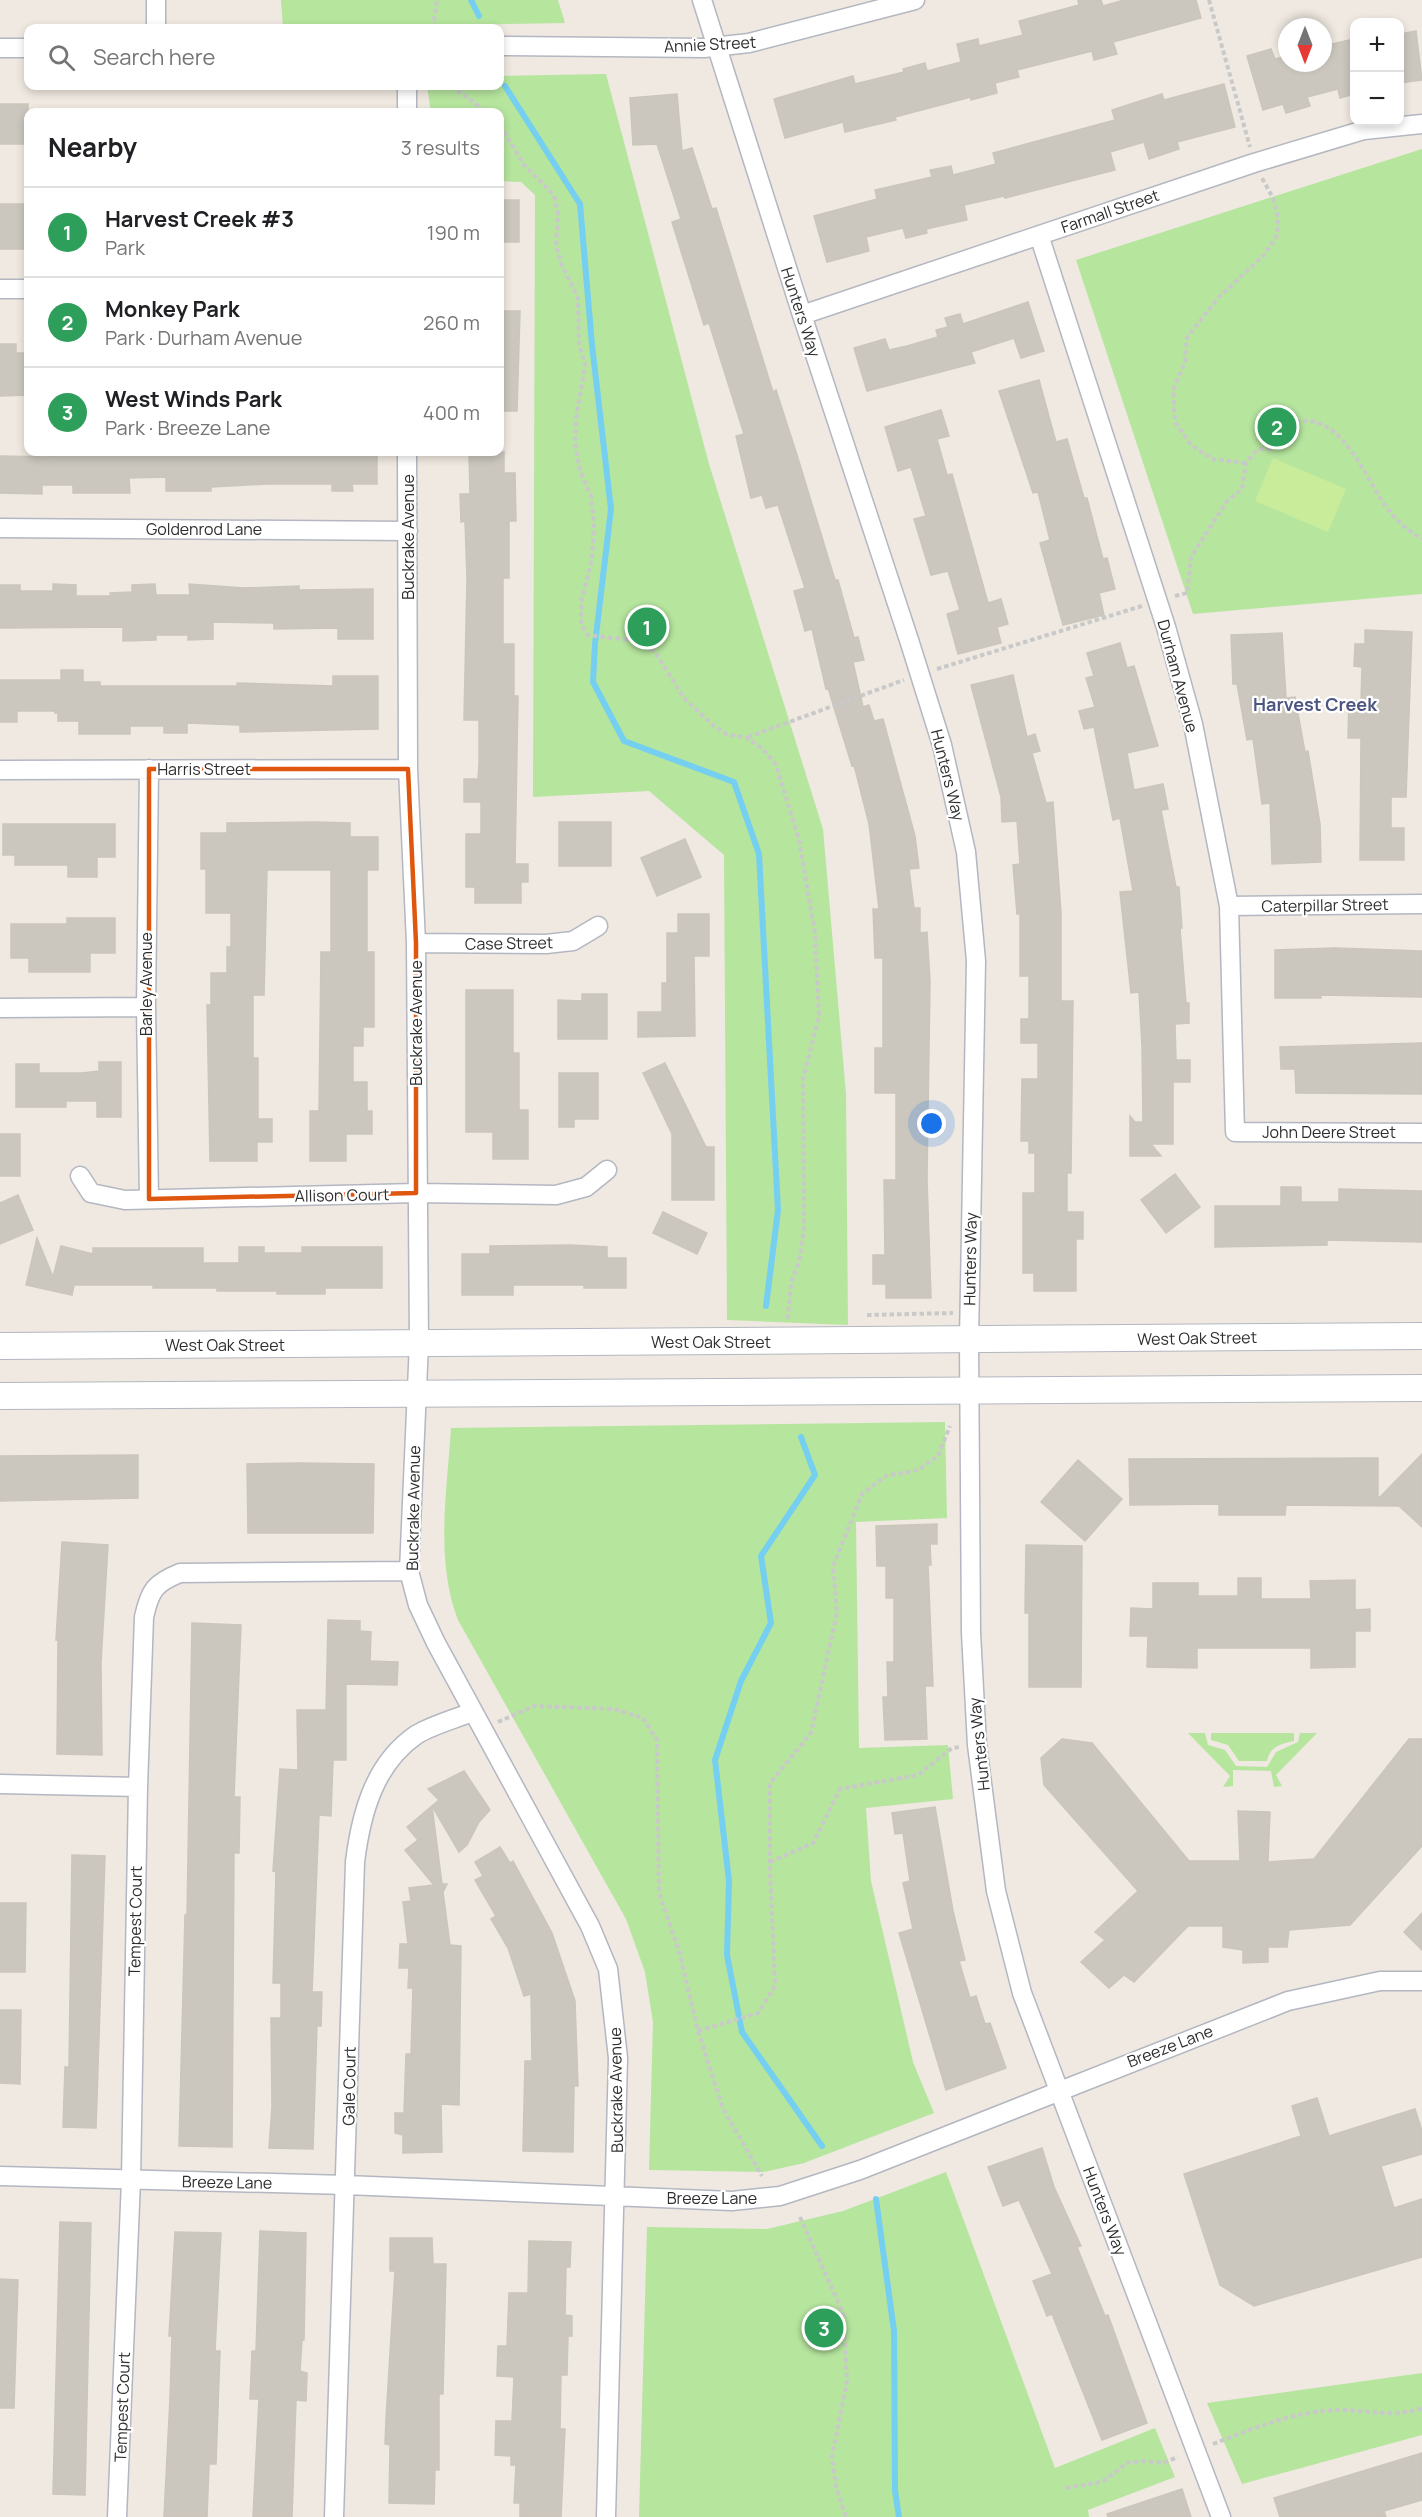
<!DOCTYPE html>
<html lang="en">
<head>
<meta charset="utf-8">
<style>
	body { margin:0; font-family:Manrope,sans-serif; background:#f6f6f6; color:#202124 }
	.controls { position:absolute; right:18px; top:18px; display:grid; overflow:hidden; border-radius:12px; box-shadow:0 3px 9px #0003 }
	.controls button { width:54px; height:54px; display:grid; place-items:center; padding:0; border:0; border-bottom:2px solid #e0e0e0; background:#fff; color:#202124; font:30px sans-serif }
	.compass { position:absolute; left:1278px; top:18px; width:54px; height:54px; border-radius:50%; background:#fff; box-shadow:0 3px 9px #0003; rotate:180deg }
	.you { position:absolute; left:932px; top:1124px; width:21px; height:21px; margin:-15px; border:4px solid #fff; border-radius:50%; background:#1a73e8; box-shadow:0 0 0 9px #1a73e833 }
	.badge { display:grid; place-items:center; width:39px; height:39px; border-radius:50%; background:#b45309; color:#fff; font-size:20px; font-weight:700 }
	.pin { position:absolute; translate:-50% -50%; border:3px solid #fff; box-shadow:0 2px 6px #0006 }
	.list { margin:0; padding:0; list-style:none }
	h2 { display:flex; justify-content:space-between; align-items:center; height:78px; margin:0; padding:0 24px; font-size:26px }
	h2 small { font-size:20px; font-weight:400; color:#757577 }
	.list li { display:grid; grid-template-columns:39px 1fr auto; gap:18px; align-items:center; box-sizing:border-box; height:90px; padding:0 24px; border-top:2px solid #e0e0e0 }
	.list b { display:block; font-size:22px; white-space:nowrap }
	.list p { margin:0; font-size:20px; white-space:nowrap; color:#757577 }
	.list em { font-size:20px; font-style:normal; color:#757577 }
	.icon { flex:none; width:33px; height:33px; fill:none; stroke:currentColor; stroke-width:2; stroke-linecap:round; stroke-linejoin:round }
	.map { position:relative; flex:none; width:1422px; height:2517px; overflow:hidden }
	.search { position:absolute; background:#fff; box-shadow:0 3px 9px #0003; left:24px; top:24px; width:480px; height:66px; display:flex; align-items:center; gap:15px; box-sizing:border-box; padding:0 21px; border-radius:12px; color:#757577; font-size:22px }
	.panel { position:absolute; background:#fff; box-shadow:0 3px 9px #0003; left:24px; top:108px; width:480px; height:348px; border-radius:12px }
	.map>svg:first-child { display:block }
</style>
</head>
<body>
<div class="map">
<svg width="1422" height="2517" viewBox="0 0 1422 2517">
	<rect width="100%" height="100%" fill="#efe9e1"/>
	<path fill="#b6e59e" d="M281,0H558L565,23L283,28Z
		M606,74L709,464L823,829L846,1094L848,1325L727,1320L724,855L649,791L533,797L535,195L521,182L500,181V112H431L427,86H500V76Z
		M1422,149V594L1193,614L1076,260Z
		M945,1422L947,1518L856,1522L859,1748L948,1745L953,1799L866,1808L871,1881L913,2062L934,2113L804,2163L764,2172L649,2170L653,2022L645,1972L626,1919L458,1620C435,1560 447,1492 451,1428Z
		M1188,1733H1205L1208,1745L1225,1750L1236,1766L1267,1767L1276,1752L1298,1742L1300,1733H1317L1276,1775L1282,1786L1274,1787L1271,1771L1233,1770V1786L1223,1787L1230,1776Z
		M1211,1733H1294V1741C1281,1744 1270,1746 1267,1761H1239L1228,1745L1211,1740Z
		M946,2172L1055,2468L1155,2428L1175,2477L1088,2510L1089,2517H639L647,2227L767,2229L843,2211Z
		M1422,2373V2435L1242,2484L1207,2403Z"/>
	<path fill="#c9ec9a" d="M1273,458L1346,489L1328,532L1255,501Z"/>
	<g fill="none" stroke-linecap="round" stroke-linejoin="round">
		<path stroke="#75cff0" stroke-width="6" d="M471,0L479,16
			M505,86L580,204L592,345L611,509L595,644L593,682L624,741L734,782L759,854L778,1210L766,1306
			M801,1437L815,1475L761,1556L771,1623L741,1681L715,1760L729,1881L727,1955L742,2032L822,2146
			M876,2199L894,2331L895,2491L899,2517"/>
	</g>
	<path fill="#cbc7bf" stroke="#cbc5ba" stroke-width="1.5" d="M1078,0H1101L1103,6L1124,0H1196L1201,18L1113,42L1117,54L1094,60L1092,51L1017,70L1019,77L995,83L997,93L971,100V97L895,117L896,120L845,132L843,122L785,138L774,99L853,76L855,84L904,72L903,69L925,63L927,71L961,62L957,44L978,39L979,46L1023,35L1019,21L1079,5Z
		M1416,31L1422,80L1400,83V34Z
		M1354,39V94L1340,98L1338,89L1307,97L1310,106L1286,113L1283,104L1263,110L1247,56L1271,49L1275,59L1287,56V63H1323V46Z
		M1224,84L1235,127L1177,142L1179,149L1149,159L1144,142L1110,152L1115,170L1005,198L1004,196L964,205L967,220L926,229L927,233L906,238L903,228L866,237L869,251L827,262L814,216L877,199L875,190L932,177L930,170L951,166L953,175L996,164L993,153L1115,120L1112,110L1162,94L1164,100Z
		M677,94L682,151L692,148L712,209L716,208L773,392L776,390L797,455L835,580H838L854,638L858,637L864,660L853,662L863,707L869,705L874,721L883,719L915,836L919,868L909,869L914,908H920V933L927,932L930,981L927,1179L931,1298H886V1284H873V1255H885L884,1180H896V1093H875V1048H883V958H875L873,909H879L869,824L854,765L852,766L828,688L826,689L812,629L805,631L794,591L805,588L778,505L766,508L762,495L751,498L736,436L744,434L709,323L704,325L672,222L681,219L657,144L633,145L630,98Z
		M0,104H28V144H0Z
		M500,200H519V242H500Z
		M0,204H28V249H0Z
		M1028,302L1044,351L1021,358L1014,338L971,352L975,363L867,391L854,348L885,339L889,350L907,346L938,337L936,330L948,327L945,318L960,314L963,324Z
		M500,311H520L517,411H500Z
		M0,344H16V353H28V395L0,396Z
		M1039,380L1056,442L1067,439L1084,498H1087L1103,559L1107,558L1115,589L1099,593L1104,615L1063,625L1040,543L1050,540L1038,492L1033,493L999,391Z
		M941,410L949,436L937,439L947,475L952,474L988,603L1001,599L1008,624L997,627L1001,643L958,654L947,614L960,610L948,571L931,575L914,519L926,516L911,467L898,471L885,427Z
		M49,452H154V454L377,452V484H352L353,491H332V484H267L211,487V491H166V477L129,478L130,493H73V485H42V494L0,493V456L49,457Z
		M469,452H504V473H515L516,521H509V578H503V644H514V696H518L515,864H528V882H521V903H475V887H466V834H481V802H464V779H478L479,764V720H464L467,578L465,521L461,522L460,494H470Z
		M53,584L76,585V596H111L110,593L132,592V585L155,584L156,595H190L189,584L244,588L299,586V590L373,589V639H338V628L274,629V623L213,622V639L188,640V635H156V640L123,641V627L0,628V585H20V591H53Z
		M1365,630L1412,632L1406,797H1391V828H1404V860H1360L1361,738H1348L1349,700L1361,701L1362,667L1354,666L1355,644H1365Z
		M1282,633L1286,698L1295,697L1305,752L1308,751L1320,824L1321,862L1272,864L1270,803L1262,804L1253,739L1247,740L1237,684H1233L1231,635Z
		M1120,643L1127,668L1134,666L1158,746L1127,753L1134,790L1163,784L1168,809L1161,810L1176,887H1179L1182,928H1180L1186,1003H1189V1023L1175,1024L1176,1060H1190V1082H1173V1144H1151L1161,1156H1130V1116L1135,1122H1143L1142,1046L1139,992L1131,993L1120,892L1133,891L1120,818L1113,820L1094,727L1084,729L1079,711L1095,707L1086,678L1094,676L1087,653Z
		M61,670H83V682H100V686H237V683L333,686V676H378V729L240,732V725L187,723V733H164V726H130V734H79V721H58V713H55V711H17V722H0V680H61Z
		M1013,675L1027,737L1035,734L1040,751L1032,753L1046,803L1053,802L1061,913V1001H1073L1071,1173H1067V1212H1083V1239H1076V1291H1034V1273H1023V1193H1035V1153H1029V1141H1021L1022,1079H1038V1043H1021V1019H1029V976H1020V914H1017L1013,865L1020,864L1017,821L1002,822L1001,797L971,685Z
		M315,822L350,823V837H378V870H367V952H374V1027H363V1046H353V1082H367V1111H372V1134H346V1161H310V1111H319L321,952H331V870H267L264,995H253V1058H258V1119H272V1142H257V1161H210L207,1005H211V973H227V947H231V913H206V869H201V833H227V823Z
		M559,822H611V866H559Z
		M3,824H115V857H97V877H68V865H15V855H3Z
		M685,839L701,877L657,896L641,858Z
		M678,914H709V956H694L695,1036L638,1037V1012H662V983H667V933H678Z
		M67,918H115V953H90V972H29V958H11V924H67Z
		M1335,948L1422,951V997L1321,995V998H1275V950Z
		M466,990H513V1053H519V1110H528V1159H493V1132H466Z
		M582,994H607V1039H558V1000L582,1001Z
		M1422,1043V1094L1296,1093L1295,1069H1281L1280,1047Z
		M99,1062H121V1117H97V1101H66V1107H16V1064H39V1073H82L99,1071Z
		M665,1063L706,1147H714V1200H672V1134L643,1073Z
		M559,1073H598V1119H574V1127H559Z
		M0,1134H20V1176H0Z
		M1175,1174L1200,1207L1166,1233L1141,1200Z
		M1281,1187H1301V1202H1339V1189L1422,1191V1242L1327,1240V1245L1215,1247V1206H1281Z
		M18,1195L33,1230L0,1244V1203Z
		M663,1212L707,1233L697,1254L653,1233Z
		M37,1238L53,1277L61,1246L93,1254V1248H203V1263H239V1247H264V1253H302V1247H382V1288H325V1294H277V1291H217V1288H153V1285H74L72,1295L26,1285Z
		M571,1245L607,1247V1258H626V1288H584V1285H513V1295H462V1254H490V1246Z
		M1422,1454V1527L1399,1506L1286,1505L1285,1515H1219V1504L1130,1505L1129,1459L1378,1458V1499Z
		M138,1455V1498L0,1501V1456Z
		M1078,1460L1122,1499L1085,1541L1041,1502Z
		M299,1463L374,1464L373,1533H248L247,1464Z
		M937,1524V1544H930L931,1565H928L933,1686H925L927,1739L885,1740L883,1697H888L887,1662H894V1598H886V1566H877L876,1526Z
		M62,1542L108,1545L101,1662L102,1755L57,1754L58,1640H56Z
		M1026,1545L1082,1546L1081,1687H1029V1613H1025Z
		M1238,1578H1261V1599H1311L1310,1581L1355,1580V1610L1370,1609V1631H1355V1667L1311,1668V1648H1197V1668L1147,1667L1148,1636H1130L1131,1608L1153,1609V1583H1198V1596H1238Z
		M328,1620L360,1621V1631L371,1632L370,1661L398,1662L397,1685L346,1684V1760H333L331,1816L319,1815L312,1992H322L321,2026H317L313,2149L269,2148L272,2107L271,2018H281V1983H273L276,1872L273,1871L280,1769L298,1770L297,1710H326Z
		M192,1623L241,1625L234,1797H240L239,1853H234L232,2147L179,2146L185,1915H187Z
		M1062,1739L1092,1743L1189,1861H1240L1238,1811L1270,1812L1268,1862L1314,1859L1409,1739H1422V1846L1350,1925L1289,1930L1287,1947H1268V1962L1243,1963V1950L1223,1947V1926H1188L1134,1982L1124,1975L1109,1988L1081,1962L1105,1940L1095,1932L1138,1891L1044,1785L1041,1758Z
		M464,1771L490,1810L479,1822L467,1845L459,1852L432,1806L439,1800L428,1789Z
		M432,1806L442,1884H447L443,1892L450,1945L461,1946L459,2105L441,2104L442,2152L403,2153V2135L395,2133V2113H404L406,2054H411L413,1988H408L409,1968H399L400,1944H408L403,1902L411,1901L409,1888L434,1885L405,1850L418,1840L407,1827Z
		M935,1807L953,1911L965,1960L959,1961L970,1998L976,1996L985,2024L990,2023L1006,2068L946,2090L899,1933L913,1929L903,1883L910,1881L903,1833L895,1834L892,1813Z
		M500,1847L510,1863L513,1861L552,1933L575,2001L578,2086H574L573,2152L523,2151L525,2061H532L531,1994L524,1996L508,1948L491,1919L496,1916L475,1880L483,1876L475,1862Z
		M72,1855L105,1856L96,2128L63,2127L65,2067H69Z
		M0,1903H26L25,1972H0Z
		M1422,1913V1950L1404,1932Z
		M0,2010H21L20,2084L0,2083Z
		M1317,2098L1329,2136L1415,2109L1422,2131V2154L1381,2166L1394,2208L1422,2199V2257L1254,2306L1220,2285L1184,2174L1301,2136L1292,2106Z
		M1042,2148L1054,2187L1081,2246L1077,2247L1105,2316L1108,2315L1147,2423L1102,2440L1052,2314L1047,2316L1033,2281L1052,2274L1019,2200L1003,2206L988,2167Z
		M60,2222L91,2223L85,2495L53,2494Z
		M260,2231L306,2233L304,2340H302L300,2371L307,2373L306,2401L296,2400L292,2517H253L259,2399H250L252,2351H256Z
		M175,2232L221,2233L215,2351H220L216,2464H209L207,2517H164L170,2398L172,2336H169Z
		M390,2238H432L433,2264H446L443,2394H439V2470H435L434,2504L389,2503L390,2445L385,2444L386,2419L395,2271H390Z
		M529,2241L571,2242L570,2267H566L565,2315L572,2316V2336H568L567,2375H561L560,2429H565L561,2517H520V2503H514L516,2465H511V2456L495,2455L496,2421H512L514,2377L497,2376L498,2346H507L509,2293H528Z
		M0,2279L18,2280L14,2408H0Z
		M1422,2453V2500L1384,2511L1386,2517H1280L1274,2498Z
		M1182,2489L1191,2517H1108L1107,2514Z"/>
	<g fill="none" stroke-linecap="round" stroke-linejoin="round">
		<g stroke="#b4b7c1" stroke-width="21">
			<path id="minor" d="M156,0V28
				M702,0L802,315L909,640L942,745L966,852L976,961L969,1340L971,1633L977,1745L996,1891L1022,1993L1221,2517
				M500,46L704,48L749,43L915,0
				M0,48H28
				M407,112V86
				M1039,235L1166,627L1193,724L1229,906L1235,1132L1422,1133
				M0,289H28
				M802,315L1254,163L1364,130L1422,124
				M407,452L408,769L416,943L419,1343L409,1571L418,1605L436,1643L590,1926L608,1969L618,2058L606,2517
				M0,528L408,531
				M149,769L146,1007L149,1199
				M0,770L408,769
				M1229,906L1422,904
				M416,943L546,944L573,941L598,926
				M0,1008L146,1007
				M80,1176L91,1193L125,1200L416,1193L556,1195L586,1187L607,1170
				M0,1784L138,1787
				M0,2176L346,2185L732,2201L780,2196L860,2170L1288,2001L1380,1981H1422
				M117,2517L131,2180L138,1787L144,1617C150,1590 155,1583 180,1573L409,1571
				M334,2517L355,1862C361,1814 374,1764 416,1735C432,1725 455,1719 472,1712"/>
		</g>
		<g stroke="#b4b7c1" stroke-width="28">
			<path id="secondary" d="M0,1346L1422,1336
				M0,1396L1422,1388"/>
		</g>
		<path stroke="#c9c9c9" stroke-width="4" stroke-dasharray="4.5 3" stroke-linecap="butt" d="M1209,0L1250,147
			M433,28L437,0
			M451,86L487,112
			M500,125L524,165L554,195L558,214L556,246L561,264L578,297L579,344L585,365L576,419L575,443L580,471L591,496L594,524L592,559L581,603V625L588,635L638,641L655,652L684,698L714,726L726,734L747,738L763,749L776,765L799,840L815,933L819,1016L803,1079L804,1229L799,1262L791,1283L788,1317H791
			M1246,463L1212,459L1191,445L1175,422L1173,390L1185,362L1187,337L1219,297L1264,255L1277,235L1278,217L1273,198L1262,178
			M1175,596L1187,593L1191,557L1227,501L1242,489L1246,463L1258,449H1271L1273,435C1279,431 1286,425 1292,423C1340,408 1364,476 1385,505C1395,520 1407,530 1422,539
			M937,669L1142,606
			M748,737L904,680
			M867,1315L953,1313
			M498,1722L534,1706L614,1709L643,1718L657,1740L659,1893L679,1951L698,2031L723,2109L762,2176
			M770,1862L813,1843L840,1789L918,1775L952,1748L960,1747
			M698,2031L758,2013L775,1986L770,1870V1783L811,1733L837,1612L833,1566L862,1494L886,1476L918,1470L938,1456L950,1426
			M800,2217L843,2313L847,2381L832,2457L836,2487L846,2517
			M1213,2444C1254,2428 1294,2411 1339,2410C1367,2410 1395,2418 1422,2408
			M1066,2488L1102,2482L1127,2463L1143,2461L1163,2463L1178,2457"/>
		<use href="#minor" stroke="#fff" stroke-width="18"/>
		<use href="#secondary" stroke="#fff" stroke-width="26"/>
	</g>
	<path fill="none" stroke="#df570e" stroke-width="4.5" stroke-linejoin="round" d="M149,769H408L416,943V1193L149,1199Z"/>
	<g text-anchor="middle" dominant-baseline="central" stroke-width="4.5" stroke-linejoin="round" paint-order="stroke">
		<g font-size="16" fill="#2e2e2e" stroke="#fff">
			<text transform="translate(710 44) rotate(-3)">Annie Street</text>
			<text transform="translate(1110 211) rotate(-19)">Farmall Street</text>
			<text transform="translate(801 312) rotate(72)">Hunters Way</text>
			<text x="204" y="529">Goldenrod Lane</text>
			<text transform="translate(408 537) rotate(-90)">Buckrake Avenue</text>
			<text transform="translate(1178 676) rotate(75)">Durham Avenue</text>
			<text x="204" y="769">Harris Street</text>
			<text transform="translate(948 775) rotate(76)">Hunters Way</text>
			<text transform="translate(1325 905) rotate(-1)">Caterpillar Street</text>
			<text transform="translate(509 943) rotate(-1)">Case Street</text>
			<text transform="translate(146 984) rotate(-90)">Barley Avenue</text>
			<text transform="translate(416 1023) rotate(-90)">Buckrake Avenue</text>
			<text x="1329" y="1132">John Deere Street</text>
			<text transform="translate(342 1195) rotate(-1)">Allison Court</text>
			<text transform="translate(970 1259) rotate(-89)">Hunters Way</text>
			<text transform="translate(1197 1338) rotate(-1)">West Oak Street</text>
			<text x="711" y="1342">West Oak Street</text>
			<text x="225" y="1345">West Oak Street</text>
			<text transform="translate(413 1508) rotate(-89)">Buckrake Avenue</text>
			<text transform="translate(979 1744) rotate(-96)">Hunters Way</text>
			<text transform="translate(135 1921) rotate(-89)">Tempest Court</text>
			<text transform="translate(1170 2046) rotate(-21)">Breeze Lane</text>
			<text transform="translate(349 2086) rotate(-89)">Gale Court</text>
			<text transform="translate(616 2090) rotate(-91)">Buckrake Avenue</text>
			<text transform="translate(227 2182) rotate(1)">Breeze Lane</text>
			<text x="712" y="2198">Breeze Lane</text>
			<text transform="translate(1105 2211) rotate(69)">Hunters Way</text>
			<text transform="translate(122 2407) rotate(-88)">Tempest Court</text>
		</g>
		<g font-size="18" font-weight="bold" fill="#4d5680" stroke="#fff">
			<text x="1315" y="704">Harvest Creek</text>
		</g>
	</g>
</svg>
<div class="controls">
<button>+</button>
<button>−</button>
</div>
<svg class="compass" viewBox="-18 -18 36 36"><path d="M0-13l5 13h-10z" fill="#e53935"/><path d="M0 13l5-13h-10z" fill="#757577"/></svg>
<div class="you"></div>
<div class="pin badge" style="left:647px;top:627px;background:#2e9e5b">1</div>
<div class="pin badge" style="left:1277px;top:427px;background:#2e9e5b">2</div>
<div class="pin badge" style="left:824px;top:2328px;background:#2e9e5b">3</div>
<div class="search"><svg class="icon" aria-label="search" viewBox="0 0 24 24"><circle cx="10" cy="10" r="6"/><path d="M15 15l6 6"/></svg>Search here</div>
<section class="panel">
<h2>Nearby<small>3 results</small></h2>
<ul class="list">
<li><span class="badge" style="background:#2e9e5b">1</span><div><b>Harvest Creek #3</b><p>Park</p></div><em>190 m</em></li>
<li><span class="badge" style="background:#2e9e5b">2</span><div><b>Monkey Park</b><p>Park · Durham Avenue</p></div><em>260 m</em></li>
<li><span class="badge" style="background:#2e9e5b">3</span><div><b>West Winds Park</b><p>Park · Breeze Lane</p></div><em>400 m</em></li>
</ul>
</section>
</div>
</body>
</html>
